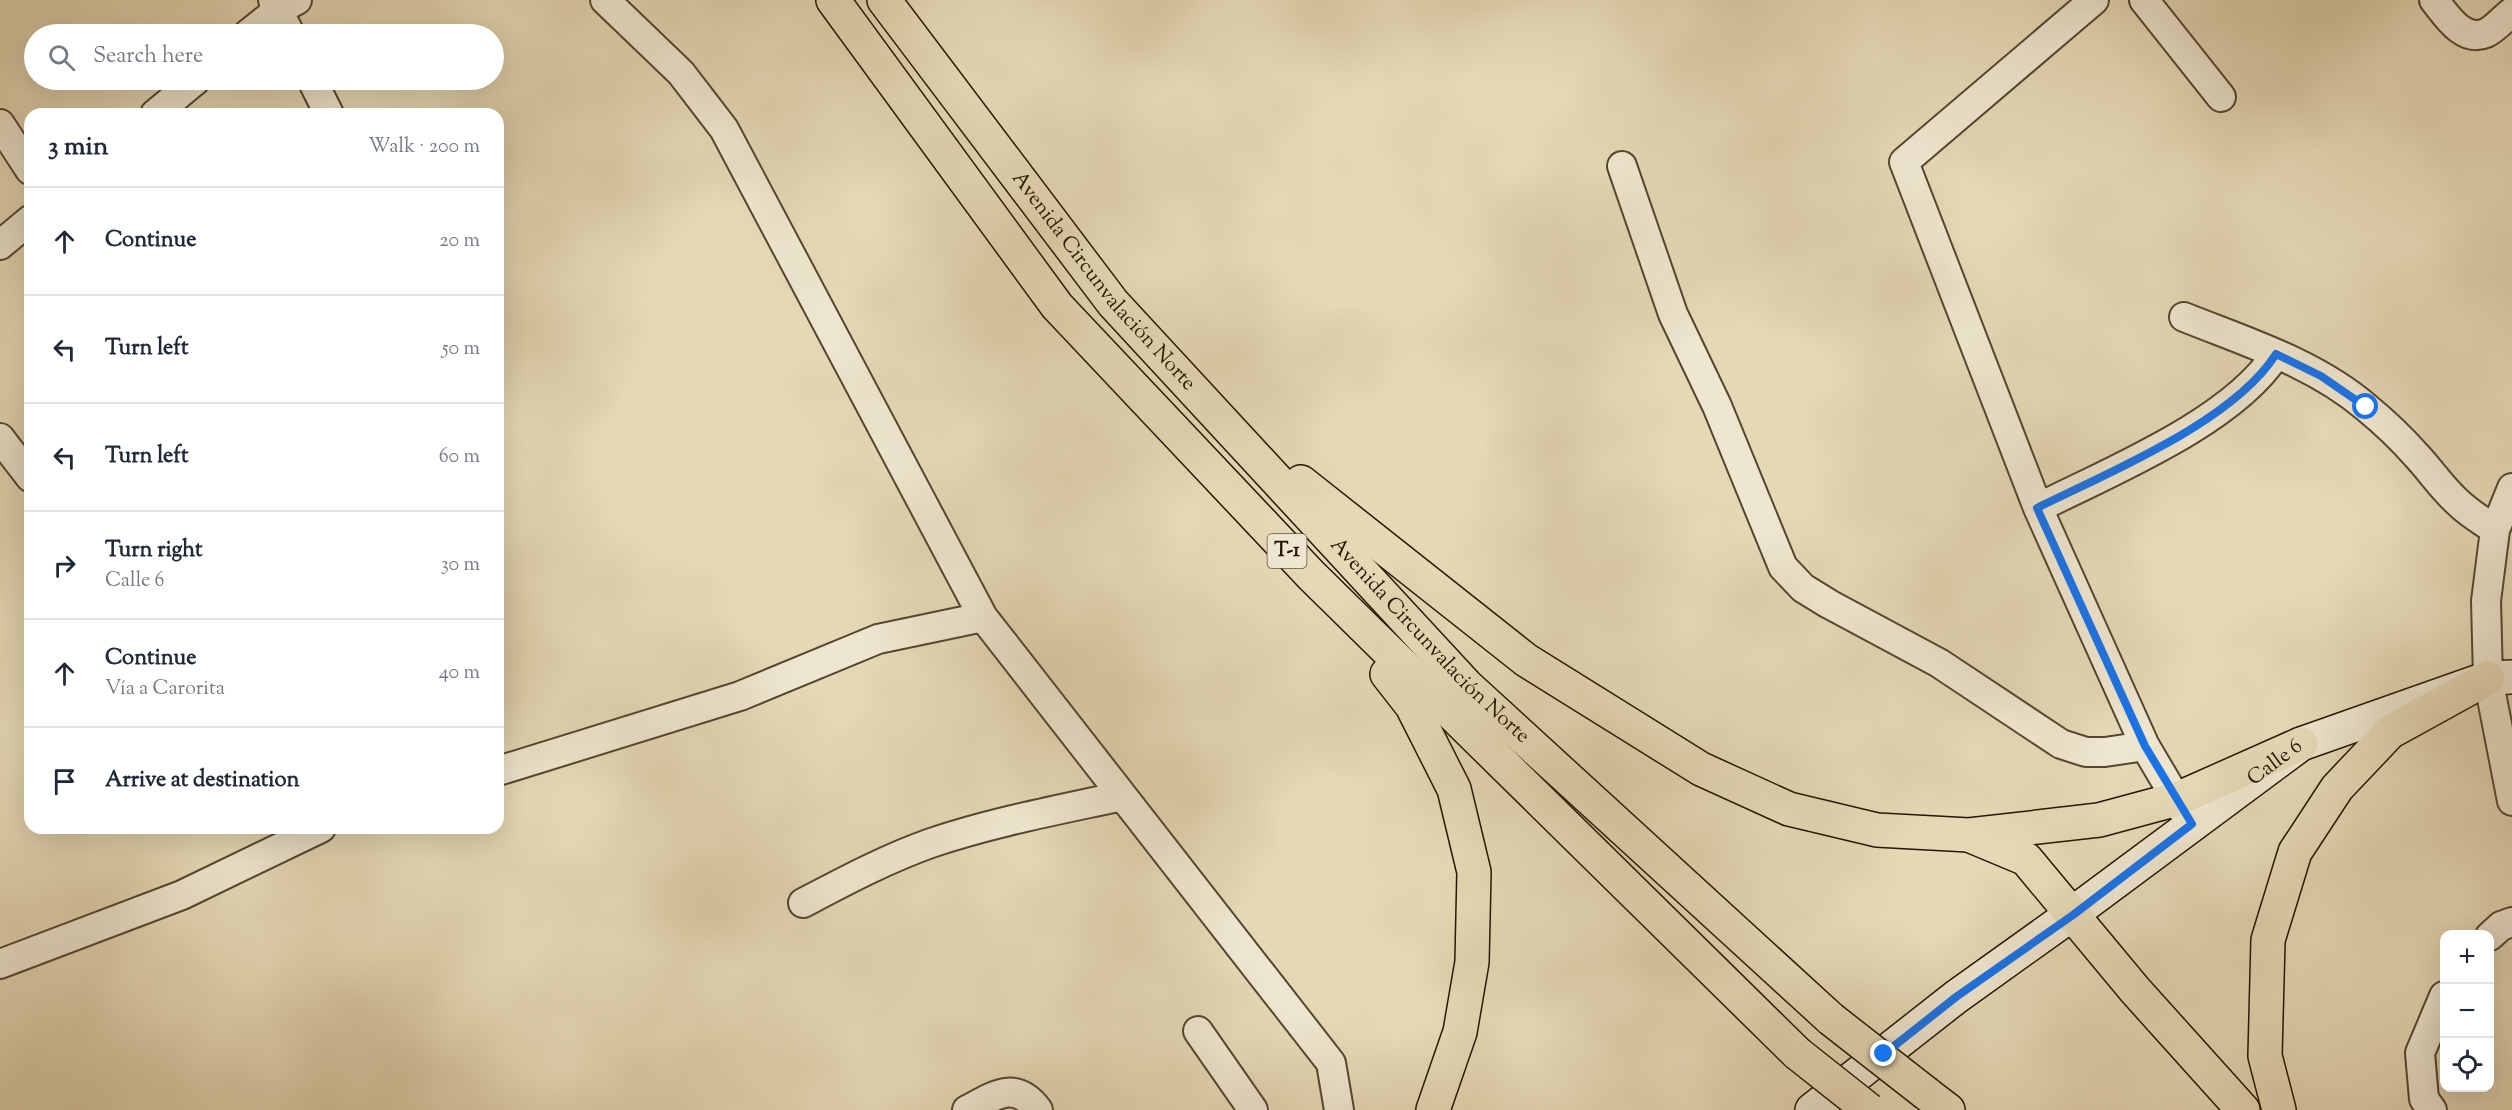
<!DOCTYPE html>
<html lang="en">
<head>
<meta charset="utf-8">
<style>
	body { margin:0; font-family:"Sorts Mill Goudy",serif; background:#f2f2f3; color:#1f2937 }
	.controls { position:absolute; right:18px; bottom:18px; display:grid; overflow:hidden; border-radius:12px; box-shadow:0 6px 24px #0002 }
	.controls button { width:54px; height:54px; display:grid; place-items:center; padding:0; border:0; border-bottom:2px solid #e0e1e3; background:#fff; color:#1f2937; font:30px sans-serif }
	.stop { position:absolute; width:18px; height:18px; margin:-14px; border:4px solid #1a73e8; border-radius:50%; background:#fff }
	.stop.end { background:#1a73e8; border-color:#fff; box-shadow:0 2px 6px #0008 }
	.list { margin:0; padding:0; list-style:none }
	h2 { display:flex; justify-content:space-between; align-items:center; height:78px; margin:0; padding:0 24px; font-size:26px }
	h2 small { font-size:20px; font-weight:400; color:#747a83 }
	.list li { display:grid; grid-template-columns:39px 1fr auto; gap:18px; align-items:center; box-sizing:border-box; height:108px; padding:0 24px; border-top:2px solid #e0e1e3 }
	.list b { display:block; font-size:22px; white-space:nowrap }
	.list p { margin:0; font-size:20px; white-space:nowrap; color:#747a83 }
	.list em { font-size:20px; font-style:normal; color:#747a83 }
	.icon { flex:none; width:33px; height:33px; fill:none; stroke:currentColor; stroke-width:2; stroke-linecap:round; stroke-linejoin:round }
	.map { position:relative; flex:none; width:2512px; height:1110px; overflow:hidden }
	.search { position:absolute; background:#fff; box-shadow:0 6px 24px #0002; left:24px; top:24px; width:480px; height:66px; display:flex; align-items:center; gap:15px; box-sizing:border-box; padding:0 21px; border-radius:33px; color:#747a83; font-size:22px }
	.panel { position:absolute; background:#fff; box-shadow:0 6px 24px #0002; left:24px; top:108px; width:480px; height:726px; border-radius:18px }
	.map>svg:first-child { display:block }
</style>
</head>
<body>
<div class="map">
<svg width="2512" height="1110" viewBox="0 0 2512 1110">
	<rect width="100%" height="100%" fill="#e5d8b5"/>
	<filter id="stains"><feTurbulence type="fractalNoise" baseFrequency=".00333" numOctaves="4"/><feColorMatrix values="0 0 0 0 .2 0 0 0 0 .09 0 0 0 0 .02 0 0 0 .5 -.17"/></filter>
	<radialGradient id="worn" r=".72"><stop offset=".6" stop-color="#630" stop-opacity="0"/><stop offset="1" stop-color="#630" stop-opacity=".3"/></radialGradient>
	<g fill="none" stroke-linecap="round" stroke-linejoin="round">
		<g stroke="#554630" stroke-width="32">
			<path id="street" d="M605,0L681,73L724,129L983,617L1331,1063L1339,1110
				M2094,0L1904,162L2038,508L2145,746L2187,817
				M2144,0L2221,97
				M2434,0C2446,15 2463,43 2486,33C2495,29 2504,18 2512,12
				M248,34L278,10L273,0
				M290,34L278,10L297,0
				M312,80L329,114
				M155,114L196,80
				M0,124L30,170
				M1622,166L1673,314L1717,406L1783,567L1803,588L1829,604L1939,663L2061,744L2086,752H2105L2145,746
				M0,245L30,220
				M2184,317C2246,342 2315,363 2367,408C2384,422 2401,438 2416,455C2432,472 2444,491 2462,506C2472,515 2484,522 2495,530
				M0,438L30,477
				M2512,488L2495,530L2486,601L2488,678L2512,801
				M2038,508C2109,472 2233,422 2276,354
				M498,771L740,696L878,639L983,617
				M803,903C845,881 886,859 931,843C993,822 1058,810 1122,796
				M2490,936L2501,926L2512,922
				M0,964L182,895L321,828
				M1198,1031L1253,1110
				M967,1110C994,1096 1015,1079 1038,1110
				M2432,1110L2424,1099L2420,1053L2444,996"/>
		</g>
		<g stroke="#251603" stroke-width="36">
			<g id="secondary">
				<path id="s1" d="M1812,1110L1956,997L2072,914L2301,744L2488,678L2512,677"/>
			</g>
		</g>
		<g stroke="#251603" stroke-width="36">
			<g id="highway">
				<path d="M833,0L1057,306L1311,575L1797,1053"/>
				<path id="s2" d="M884,0L1113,303L1467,686L1831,1019"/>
				<path d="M1301,482L1526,660L1701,769L1789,809L1877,830L1969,835L2099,820L2177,799L2301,744"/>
				<path d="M1387,674L1412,706L1454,789L1474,872L1472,962L1460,1032L1433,1110"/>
				<path d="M1971,836L2026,859L2135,990L2243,1110"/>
				<path d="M1927,1094L1948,1110"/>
				<path d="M2279,1110L2265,1056L2268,940L2295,852L2337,788L2390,732L2488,678"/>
			</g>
		</g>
		<use href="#street" stroke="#eee6cf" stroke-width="28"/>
		<use href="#secondary" stroke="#eee6cf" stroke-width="33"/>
		<use href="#highway" stroke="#e5d8b5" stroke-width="33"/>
		<g stroke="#251603" stroke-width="36" stroke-linecap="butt">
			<path id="highway-bridge" d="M1831,1019L1927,1094
				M1797,1053L1869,1110"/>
		</g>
		<use href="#highway-bridge" stroke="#e5d8b5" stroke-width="33"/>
	</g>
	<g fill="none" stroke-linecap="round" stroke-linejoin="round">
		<path stroke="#1a73e8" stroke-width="8" d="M1884,1054L1956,997L2073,915L2192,824L2145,746L2037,508C2109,472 2233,422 2276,354L2321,376L2366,407"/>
	</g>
	<g text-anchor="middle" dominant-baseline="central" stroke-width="4.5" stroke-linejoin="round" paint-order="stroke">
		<rect fill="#eee6cf" stroke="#615440" stroke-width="1.5" x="1267.5" y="534" width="39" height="34" rx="4.5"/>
		<g font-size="20" font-weight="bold" fill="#251603">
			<text x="1287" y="551">T-1</text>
		</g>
		<g font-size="21" fill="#251603" stroke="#eee6cf">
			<text stroke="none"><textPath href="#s2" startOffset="357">Avenida Circunvalación Norte</textPath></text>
			<text stroke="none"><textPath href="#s2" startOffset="843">Avenida Circunvalación Norte</textPath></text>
			<text stroke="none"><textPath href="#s1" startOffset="579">Calle 6</textPath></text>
		</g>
	</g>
	<rect width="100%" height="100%" filter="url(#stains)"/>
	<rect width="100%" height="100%" fill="url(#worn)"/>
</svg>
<div class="controls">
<button>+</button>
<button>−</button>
<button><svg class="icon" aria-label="locate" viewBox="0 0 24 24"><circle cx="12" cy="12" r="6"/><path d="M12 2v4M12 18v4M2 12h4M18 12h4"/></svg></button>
</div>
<div class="stop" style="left:2366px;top:407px"></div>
<div class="stop end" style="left:1884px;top:1054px"></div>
<div class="search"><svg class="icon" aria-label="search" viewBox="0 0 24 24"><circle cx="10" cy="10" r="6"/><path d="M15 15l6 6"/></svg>Search here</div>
<section class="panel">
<h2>3 min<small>Walk · 200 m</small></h2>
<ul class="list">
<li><svg class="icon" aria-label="ahead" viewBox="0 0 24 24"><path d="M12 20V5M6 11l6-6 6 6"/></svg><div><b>Continue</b></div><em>20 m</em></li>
<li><svg class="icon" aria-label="left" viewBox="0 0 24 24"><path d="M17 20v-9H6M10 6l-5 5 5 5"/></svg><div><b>Turn left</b></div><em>50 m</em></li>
<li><svg class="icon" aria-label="left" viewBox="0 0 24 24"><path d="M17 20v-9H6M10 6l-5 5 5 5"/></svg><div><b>Turn left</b></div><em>60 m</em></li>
<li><svg class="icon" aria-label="right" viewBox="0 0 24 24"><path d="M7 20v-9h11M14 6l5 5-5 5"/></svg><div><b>Turn right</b><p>Calle 6</p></div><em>30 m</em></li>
<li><svg class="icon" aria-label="ahead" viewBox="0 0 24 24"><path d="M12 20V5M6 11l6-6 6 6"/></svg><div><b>Continue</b><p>Vía a Carorita</p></div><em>40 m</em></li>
<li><svg class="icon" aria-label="arrive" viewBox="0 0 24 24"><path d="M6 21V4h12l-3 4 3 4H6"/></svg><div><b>Arrive at destination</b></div></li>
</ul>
</section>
</div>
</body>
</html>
